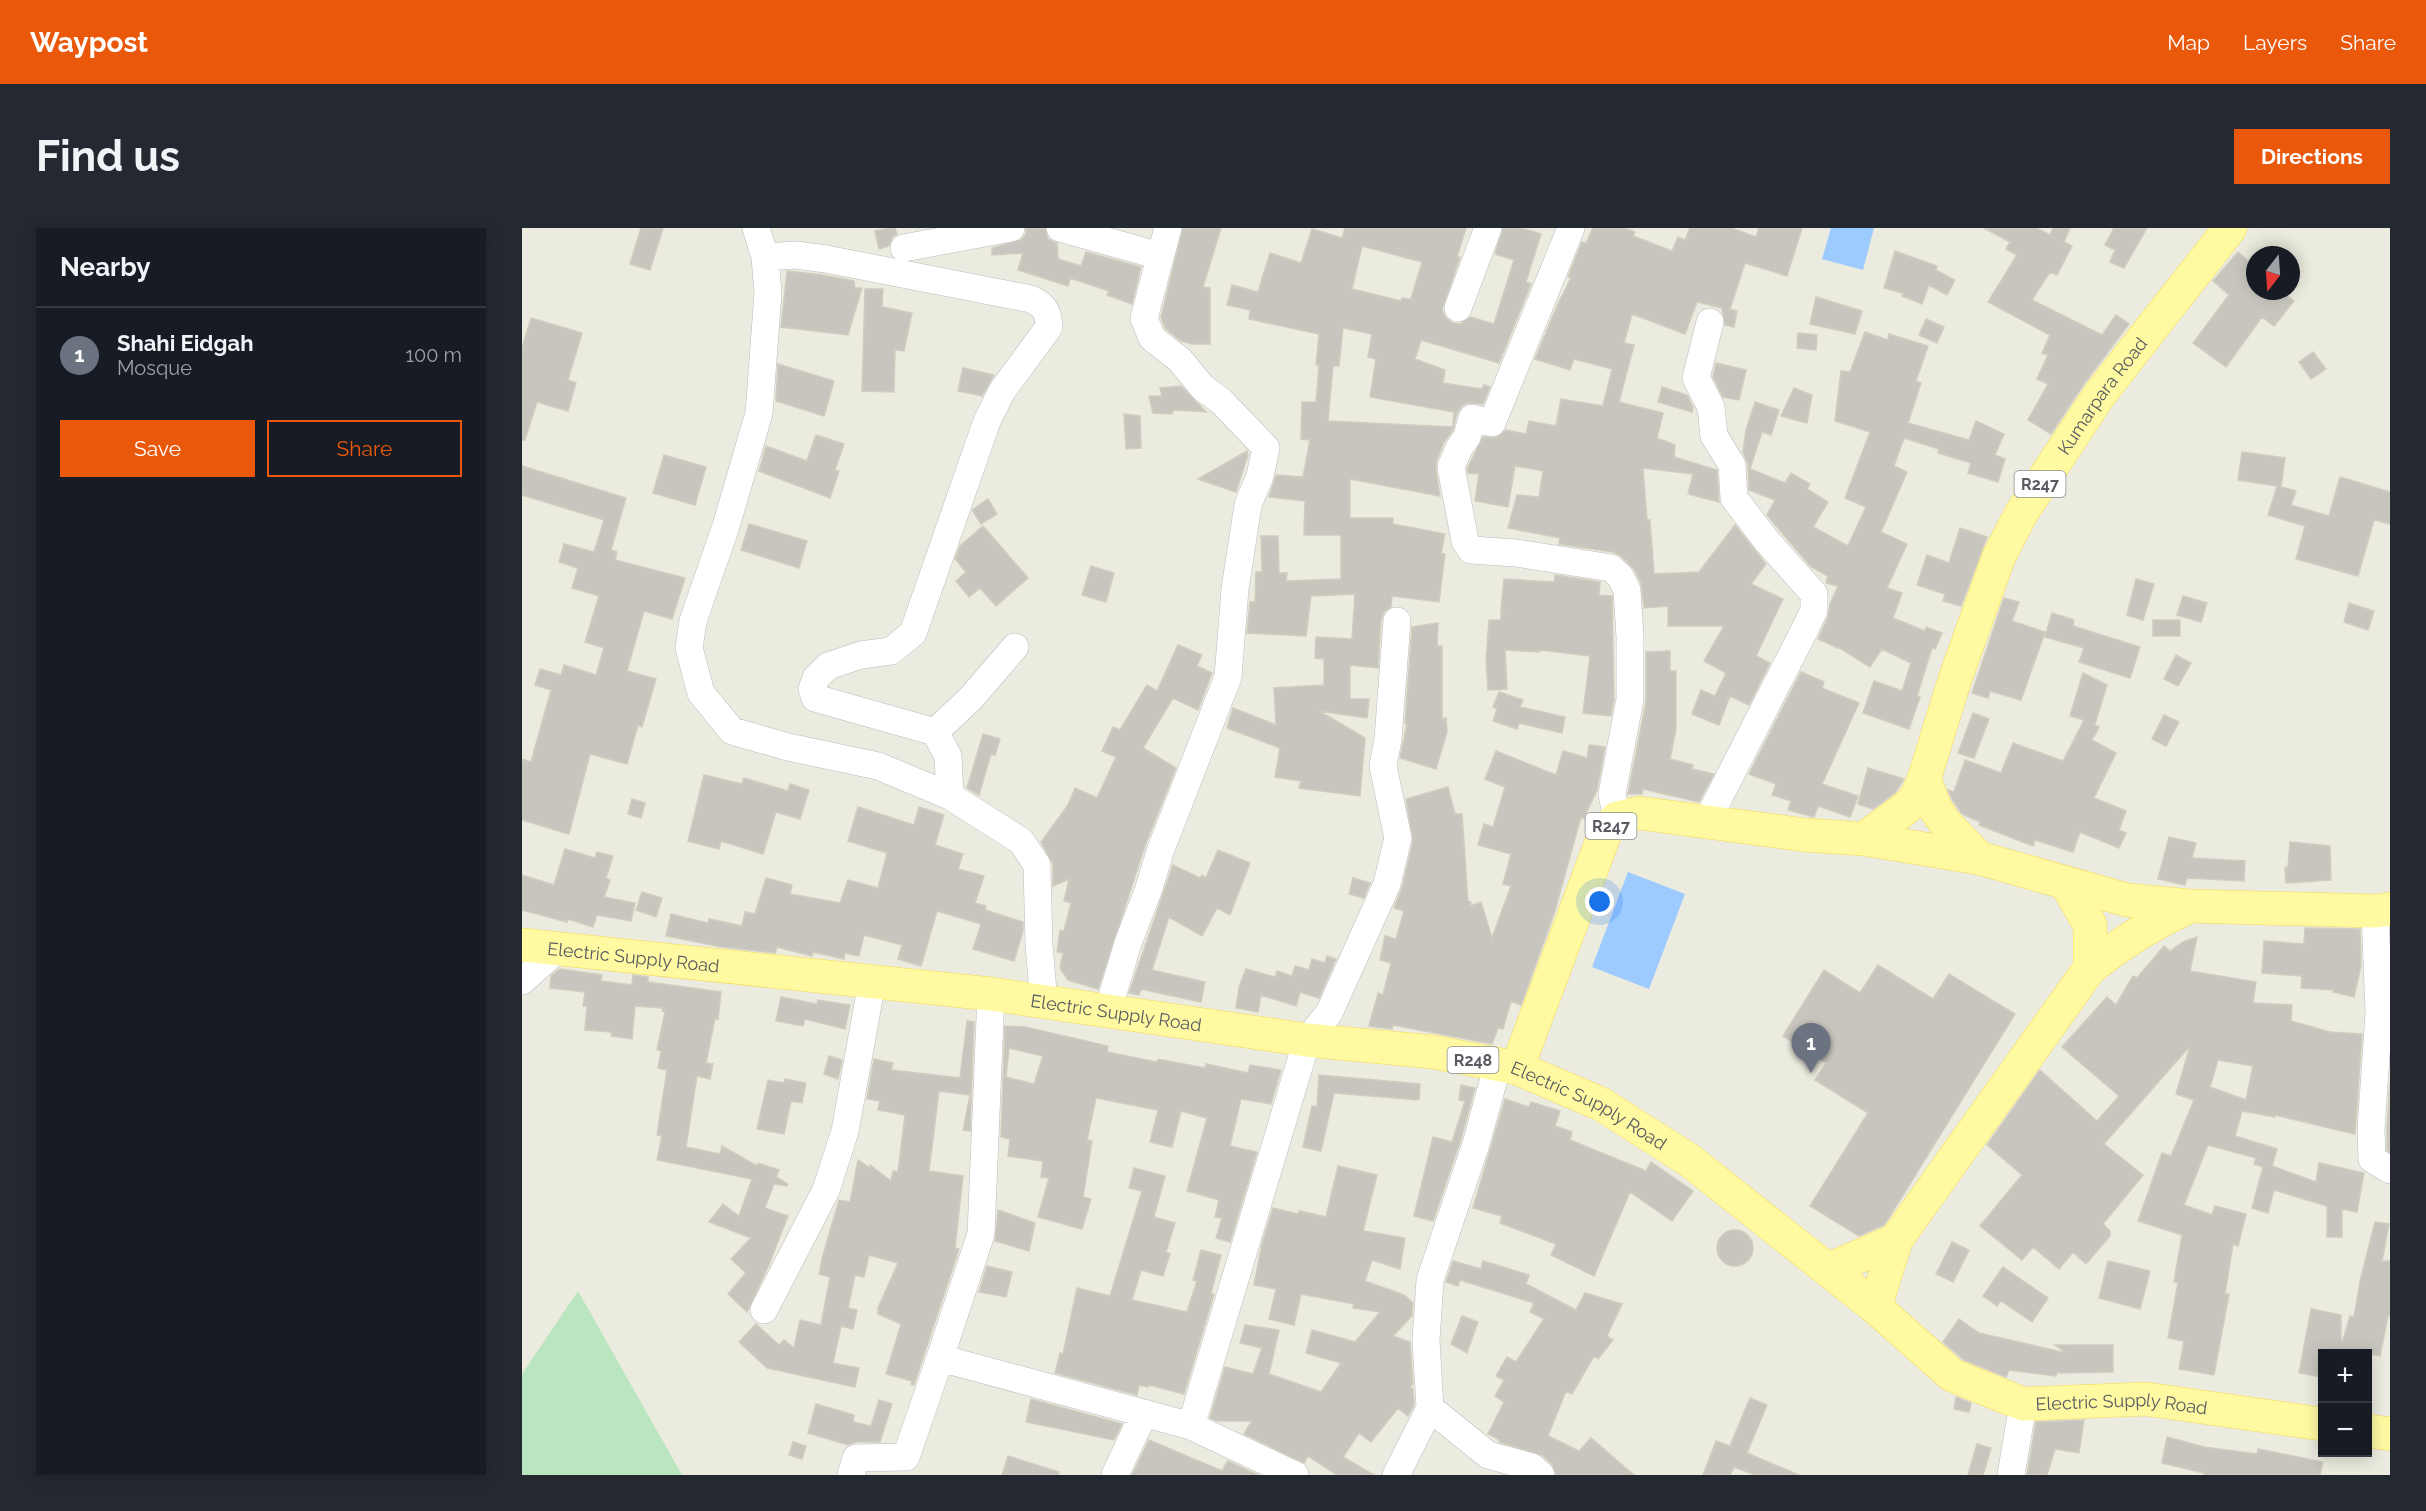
<!DOCTYPE html>
<html lang="en">
<head>
<meta charset="utf-8">
<style>
	body { margin:0; font-family:Raleway,sans-serif; background:#242831; color:#f1f3f6 }
	.controls { position:absolute; right:18px; bottom:18px; display:grid; overflow:hidden; border-radius:0px; box-shadow:0 3px 15px #0003 }
	.controls button { width:54px; height:54px; display:grid; place-items:center; padding:0; border:0; border-bottom:2px solid #363941; background:#171b24; color:#f1f3f6; font:30px sans-serif }
	.compass { position:absolute; left:1724px; top:18px; width:54px; height:54px; border-radius:50%; background:#171b24; box-shadow:0 3px 15px #0003; rotate:197deg }
	.you { position:absolute; left:1078px; top:674px; width:21px; height:21px; margin:-15px; border:4px solid #fff; border-radius:50%; background:#1a73e8; box-shadow:0 0 0 9px #1a73e833 }
	.badge { display:grid; place-items:center; width:39px; height:39px; border-radius:50%; background:#ea580c; color:#fff; font-size:20px; font-weight:700 }
	.pin { position:absolute; translate:-50% -50px; filter:drop-shadow(0 2px 3px #0008) }
	.pin::after { content:''; position:absolute; top:32px; width:21px; height:18px; background:inherit; clip-path:polygon(0 0,100% 0,50% 100%) }
	.list { margin:0; padding:0; list-style:none }
	h2 { display:flex; justify-content:space-between; align-items:center; height:78px; margin:0; padding:0 24px; font-size:26px }
	h2 small { font-size:20px; font-weight:400; color:#9ea1a6 }
	.list li { display:grid; grid-template-columns:39px 1fr auto; gap:18px; align-items:center; box-sizing:border-box; height:96px; padding:0 24px; border-top:2px solid #363941 }
	.list b { display:block; font-size:22px; white-space:nowrap }
	.list p { margin:0; font-size:20px; white-space:nowrap; color:#9ea1a6 }
	.list em { font-size:20px; font-style:normal; color:#9ea1a6 }
	.actions { display:flex; gap:12px; padding:18px 24px }
	.actions a { flex:1; padding:14px 0; border:2px solid #ea580c; border-radius:0px; text-align:center; font-size:21px; color:#ea580c }
	.actions .main { background:#ea580c; color:#fff }
	.map { position:relative; flex:none; width:1868px; height:1247px; overflow:hidden; border-radius:0px }
	header { display:flex; align-items:center; gap:36px; box-sizing:border-box; height:84px; padding:0 30px; background:#ea580c; color:#fff }
	header strong { font-size:28px }
	nav { display:flex; gap:33px; margin-inline-start:auto; font-size:21px }
	.intro { display:flex; align-items:center; justify-content:space-between; box-sizing:border-box; height:144px; padding:0 36px }
	h1 { margin:0; font-size:42px }
	.button { padding:15px 27px; border-radius:0px; background:#ea580c; color:#fff; font-size:21px; font-weight:700 }
	main { display:flex; gap:36px; padding:0 36px }
	aside { flex:1; background:#171b24; border-radius:0px; box-shadow:0 3px 15px #0003 }
	.map>svg:first-child { display:block }
</style>
</head>
<body>
<header>
<strong>Waypost</strong>
<nav><a>Map</a><a>Layers</a><a>Share</a></nav>
</header>
<div class="intro"><h1>Find us</h1><a class="button">Directions</a></div>
<main>
<aside>
<h2>Nearby<small></small></h2>
<ul class="list">
<li><span class="badge" style="background:#6b7280">1</span><div><b>Shahi Eidgah</b><p>Mosque</p></div><em>100 m</em></li>
</ul>
<div class="actions"><a class="main">Save</a><a>Share</a></div>
</aside>
<div class="map">
<svg width="1868" height="1247" viewBox="0 0 1868 1247">
	<rect width="100%" height="100%" fill="#ecebdf"/>
	<path fill="#bae6bf" d="M56,1063L160,1247H0V1146Z"/>
	<path fill="#9dcaff" d="M1309,0H1352L1341,42L1300,31Z
		M1106,644L1163,666L1127,761L1070,739Z"/>
	<path fill="#c7c5bd" stroke="#d1cdbe" stroke-width="1.5" fill-rule="evenodd" d="M119,0H141L128,42L108,36Z
		M366,0H373L375,6L371,8L367,18L357,21L353,3Z
		M504,0H523L526,11L535,15L536,31L559,38L564,24L619,39L610,76L585,67L587,63L548,50L546,58L496,42L501,25L470,27V20L499,12L504,6Z
		M661,0H699L681,59L688,60V116H670L659,113L643,100L639,89Z
		M823,0H944L935,29H938L920,82L924,90L931,95L938,96L948,89L972,96L992,32L973,26L981,0H999L1019,6L1004,54L1009,56L977,135L899,112L893,131L923,142L921,155L960,161L962,157L968,159L961,176L945,175L939,179L935,185L931,202L922,214L914,234V242L918,268L828,251V290H871V296L923,306L919,325L923,326L917,374L870,368L869,379L862,384L859,392L856,440L828,437V471H847L845,490L797,483L843,510L838,568L777,560L779,553L753,549L758,520L705,500L711,480L754,497L752,460L802,457V431L793,430L794,409L830,411L833,366L789,368L784,408L725,405L728,374H733L734,344H740L739,308H756L757,345H765L764,353L819,351V307H782L783,273L747,269L754,247L781,249L788,212L779,211L780,174H794L797,137H794L797,106L727,91L728,82L705,77L710,57L736,64L748,25L779,35L790,1L820,10ZM840,18L900,34L889,71L880,70L879,73L830,61ZM821,100L850,106L846,129L854,131L848,169L932,184L931,199L806,193L811,138H817Z
		M1071,0H1102L1113,4L1111,8L1150,23L1156,9L1163,12L1168,0H1209L1234,9L1237,0H1280L1265,48L1223,35L1208,81L1215,83L1212,99L1203,97L1200,80L1175,74L1163,106L1110,86L1102,115L1112,117L1097,174L1141,185L1135,210L1153,217L1152,229L1195,242L1197,274L1166,266L1171,246L1121,240L1125,292H1128L1132,346L1177,344L1213,297L1244,336L1229,356L1261,371L1234,428L1248,435L1227,477L1208,468L1197,497L1170,486L1179,462L1193,468L1204,445L1182,433L1202,398H1146V378L1122,380L1119,355L1112,341L1099,328L1091,324L1037,316L1038,310L986,300L995,267L1017,269L1021,243L993,238L986,279L953,273L957,246L946,245L945,241L961,209L974,210L984,202L1004,206L1007,193L1034,198L1039,171L1081,178L1090,141L1052,131L1048,142L1013,131L1035,78L1049,50L1046,49L1060,14L1064,15Z
		M1462,0H1514L1528,7L1531,0H1548L1542,14L1550,18L1535,47L1528,44L1510,72L1580,107L1594,87L1607,96L1562,156L1529,206L1506,192L1526,156L1515,151L1526,127L1520,125L1528,107L1466,74L1495,27L1484,21L1488,14Z
		M1592,0H1625L1602,40L1588,34L1593,22L1583,17Z
		M1373,23L1415,38L1414,42L1433,52L1425,67L1407,57L1400,76L1380,68L1381,65L1362,60Z
		M1716,24L1733,39V63H1759L1772,73L1752,98L1740,89L1704,139L1671,115L1707,67L1691,53Z
		M265,43L301,47L332,53L333,60H340L326,107L259,99Z
		M343,61H361L360,79L390,85L382,123L373,122L372,164L340,163Z
		M1294,69L1340,83L1333,106L1288,96Z
		M9,90L60,105L46,152L54,155L46,183L15,174L3,212H0V120Z
		M1404,91L1422,99L1415,115L1397,107Z
		M1343,104L1366,112L1367,106L1406,118L1394,153L1399,155L1386,195L1447,212L1454,193L1482,206L1473,227L1483,231L1476,254L1446,245L1449,235L1416,225L1417,221L1382,210L1372,238L1385,244L1359,304L1385,316L1365,360L1380,365L1371,390L1403,403L1404,399L1420,405L1413,421L1410,420L1395,468L1398,469L1387,501L1341,485L1352,453L1380,463L1389,435L1360,421L1348,439L1316,419V420L1296,411L1306,389L1308,376L1316,358L1304,355L1306,348L1289,339L1245,287L1253,272L1227,262L1226,236L1221,224L1224,202L1233,174L1257,182L1249,207L1240,204L1228,241L1263,255L1269,245L1288,256L1285,261L1306,274L1291,299L1326,318L1344,279L1323,270L1348,204L1313,193L1319,143L1328,144Z
		M1276,105L1295,107L1294,122L1275,120Z
		M1791,124L1804,141L1789,151L1777,134Z
		M1194,135L1224,142L1217,172L1201,169L1191,149Z
		M256,136L312,153L302,188L254,173Z
		M441,140L472,147L460,168L436,163Z
		M659,158L684,184L652,182L650,186L631,185L627,168H640L638,160Z
		M1140,159L1165,167L1171,179L1170,184L1136,174Z
		M1272,160L1290,167L1285,195L1259,188Z
		M602,186L618,188L619,220L604,221Z
		M294,207L322,216L313,242L317,243L308,270L237,243L244,218L285,233Z
		M725,223L726,227L714,264L676,251Z
		M1720,224L1763,230L1759,259L1774,263L1769,277L1807,288L1818,249L1868,264V296L1852,292L1836,348L1774,331L1783,298L1746,287L1755,258L1716,252Z
		M142,227L184,239L173,277L131,265Z
		M0,238L104,270L89,322L95,324L93,332L163,350L150,391L122,383L105,443L134,451L120,499L116,497L105,536L68,526L47,606L0,592V531L9,534L29,462L13,457L18,441L39,447L42,437L74,447L82,420L63,414L77,368L50,360L56,340L37,334L42,316L72,324L82,292L0,267Z
		M466,271L475,286L459,296L450,282Z
		M227,296L285,313L277,340L219,322Z
		M461,298L506,350L474,378L458,360L447,369L434,353L444,344L433,331L438,318Z
		M1438,300L1465,309L1439,378L1421,373L1423,366L1395,357L1405,327L1427,335Z
		M569,338L592,345L584,374L560,367Z
		M1033,347L1078,354L1077,367L1090,368L1092,470L1089,488L1061,485L1068,428L1018,422V424L983,422L985,461L966,462L964,433L967,392H979V383H983L979,382L982,351L1032,354Z
		M1614,351L1632,356L1621,392L1605,387Z
		M1661,368L1685,375L1679,394L1655,387Z
		M1482,370L1497,374L1490,393L1523,404L1499,472L1468,463L1466,470L1450,465Z
		M1827,375L1852,383L1846,402L1822,394Z
		M1530,385L1552,392L1551,398L1618,419L1608,450L1557,434L1562,420L1523,409Z
		M1631,392H1658V408H1631Z
		M916,395L915,418H920V491L924,490L925,504L914,541L878,530L885,496H883L890,399Z
		M656,417L680,427L675,438L690,445L676,482L651,470L621,520L654,540L624,615L576,761L546,752L538,740L541,725L535,724L538,702L542,703L549,675L542,673L547,651L531,658V636L519,614L546,577L553,560L575,570L594,529L580,523L591,499L598,502L625,457L635,463Z
		M1148,423V443H1154V501L1148,531L1171,537L1170,541L1192,546L1177,574L1121,561L1120,566H1106L1124,474V424Z
		M1654,427L1669,435L1656,458L1642,451Z
		M1279,444L1302,454L1300,460L1337,475L1300,556L1336,568L1328,589L1296,578L1292,589L1266,582L1269,573L1250,567L1254,556L1227,546Z
		M1561,445L1585,457L1573,496L1570,495L1577,499L1570,512L1594,525L1572,570L1604,583L1597,602L1604,605L1597,620L1558,604L1551,624L1513,612L1511,618L1457,597L1458,594L1440,586L1431,573L1426,562L1432,564L1443,532L1479,545L1491,515L1541,533L1562,492L1548,488Z
		M977,464L1001,472L998,479L1043,489L1040,505L997,495L995,501L971,493L975,481L971,479Z
		M1451,485L1467,491L1452,530L1436,525Z
		M1642,487L1657,494L1644,518L1630,511Z
		M461,506L478,511L473,527L469,526L457,567L445,560Z
		M1067,517L1083,519L1075,562L1062,590L1059,589L1032,686L999,777L989,773L981,801L976,800L970,816L871,797L870,801L847,798L856,765L861,767L869,735L858,732L863,708L874,711L882,683L872,680L880,660L891,613L884,571L926,559L933,586H940L946,673L949,674L948,678L959,674L970,710L989,658L981,656L989,626L956,617L962,596L971,599L983,559L963,551L974,523L1034,547L1041,523L1065,530Z
		M1346,540L1382,551L1373,565L1351,581L1336,576Z
		M182,547L220,556L222,550L266,563L268,556L287,562L278,591L254,584L241,626L199,613L197,621L166,613Z
		M110,571L123,575L119,590L106,586Z
		M336,579L392,597L397,579L422,587L413,617L441,626L436,641L462,648L453,675L464,678L463,682L501,694V703L492,733L451,721L459,696L415,683L399,738L376,731L380,717L342,707L337,728L323,725L322,731L291,724L290,728L255,719L253,725L200,719L144,708L149,686L186,695L187,691L220,698L223,684L233,686L244,650L270,657L268,666L318,675L326,652L356,660L365,625L326,613Z
		M1647,609L1674,615L1670,630L1723,633L1722,653L1665,650L1663,657L1636,651Z
		M1768,614L1808,618L1809,652L1764,655L1763,639H1766Z
		M43,621L73,630L75,624L91,628L84,650L88,652L82,669L113,675L109,693L75,687L71,699L46,691L45,694L0,682V647L32,657Z
		M696,622L728,635L708,687L695,680L680,708L647,689L630,742L683,754L679,774L619,761L617,767L607,765L651,637L678,650L680,647L684,650Z
		M831,650L848,655L842,670L827,666Z
		M120,664L140,670L134,689L114,682Z
		M1783,700L1838,701L1839,738L1832,769L1811,764L1812,762L1779,760L1780,748L1740,745L1742,713L1782,716Z
		M1675,709L1668,743L1734,754L1731,775L1770,777L1769,793L1808,804L1840,806L1833,906L1753,887V889L1720,883L1713,908L1755,921L1750,938L1794,954L1797,935L1842,945L1835,984L1820,981V1009H1805V978L1752,962L1746,985L1730,980L1741,939L1732,936L1734,930L1686,917L1662,977L1690,987L1693,978L1724,986L1716,1018L1711,1016L1703,1066H1707L1692,1147L1657,1141L1662,1113L1646,1110L1656,1055L1652,1054L1660,1007L1616,993L1640,925L1649,928L1672,872L1654,866L1668,818L1582,916L1621,947L1581,996L1588,1003V1008L1564,1036L1551,1024L1537,1041L1511,1019L1500,1032L1458,998L1500,947L1465,917L1518,842L1575,893L1597,868L1540,819L1585,769L1594,777L1611,748L1615,750L1642,718L1648,723L1661,714ZM1696,832L1731,838L1724,872L1688,859Z
		M805,728L814,731L797,770L778,764L774,778L739,767L736,784L714,780L717,759L724,741L753,749L755,743L770,748L773,738L787,742L790,731L803,735Z
		M1356,737L1411,771L1427,746L1493,786L1368,988L1362,997L1337,1008L1288,978L1346,885L1293,852L1304,835L1261,808L1302,742L1338,765Z
		M38,741L80,747L79,753L110,757L111,747L126,749V754L199,764L196,791L193,790L184,835L191,836L188,851L175,848L164,919L198,926L200,918L235,938L236,935L257,942L254,949L266,956L265,958L252,956L243,980L266,988L246,1039L225,1084L206,1066L224,1045L209,1031L229,1010L187,994L201,976L217,988L230,951L135,932L140,908L135,907L145,842L136,840L139,823L135,822L143,784L140,783L141,780L113,778L110,811L89,808L90,804L63,802L65,778H61L63,764L28,760L29,748Z
		M259,769L295,776L296,772L328,777L323,801L283,791L281,798L254,793Z
		M445,793L452,794L448,903L441,902L448,867L417,863L407,943L441,948L433,1020L437,1021L392,1157L389,1156L390,1153L364,1146L379,1096L356,1086V1080L376,1035L347,1027L342,1049L333,1047L326,1080L335,1082L331,1101L319,1098L311,1135L337,1140L333,1159L245,1140L217,1114L234,1096L257,1117L262,1112L272,1120L278,1092L299,1097L308,1049L297,1046L301,1027L317,972L328,974L336,932L348,940V937L369,953L371,943L376,944L383,887L356,882L358,873L345,871L352,831L371,835L369,842L438,850Z
		M483,798L503,799L586,818L585,824L635,834L636,831L683,840L684,836L726,845L728,837L759,842L749,876L719,871L708,918L735,924L708,1014L694,1010L700,990L693,989L697,972L665,963L685,890L659,883L650,919L628,914L636,882L574,870L565,912L570,913L561,969L569,971L560,1001L516,989L527,950L519,949L521,933L486,928L488,911L479,909ZM487,820L521,828L512,856L484,849Z
		M307,828L320,832L316,851L302,846Z
		M797,847L898,856L897,872L812,865L799,923L781,919L790,878L795,879Z
		M263,851L284,855L280,875L269,873L262,906L235,901L246,852L262,855Z
		M1868,855V924L1865,922V902Z
		M939,857L953,860L939,911L911,993L892,988L911,909L930,914L943,873L937,872Z
		M983,871L1007,879L1009,874L1038,883L1033,898L1050,904L1048,912L1124,943L1129,934L1171,963L1150,993L1108,964L1072,1048L1029,1027L1034,1016L978,995L980,988L951,980Z
		M816,938L855,947L841,1003L883,1010L878,1041L850,1032L843,1053L882,1067L891,1075L890,1088L871,1108L888,1114L891,1156L888,1159L891,1161L892,1177L886,1188L876,1180L849,1214L837,1205L821,1229L852,1247H815L786,1228L782,1235L722,1206L730,1193H695L688,1190L703,1139L731,1146L740,1120L718,1115L723,1097L757,1102L747,1146L799,1164L819,1135L784,1125L790,1102L833,1114L858,1084L831,1080L832,1076L779,1066L772,1097L747,1091L754,1061L732,1057L740,1016L751,980L776,986L777,983L804,989Z
		M612,940L643,948L632,989L653,995L644,1024L648,1026L641,1048L619,1042L610,1072L665,1084L675,1053L671,1052L679,1022L699,1027L689,1065L692,1066L662,1166L627,1157L626,1159L617,1157L615,1167L533,1145L538,1125L541,1126L555,1060L588,1068L620,963L607,960Z
		M476,982L513,995L507,1023L473,1013Z
		M1853,994L1867,996L1860,1033H1868V1088H1866L1858,1128L1845,1125H1800V1149L1777,1145L1789,1081L1819,1087V1112H1821L1828,1088L1832,1089L1839,1049Z
		M1195 1020a18 18 0 1 1 36 0a18 18 0 1 1-36 0Z
		M1430,1014L1447,1022L1431,1054L1414,1046Z
		M931,1033L959,1041L961,1033L1007,1047L1004,1056L1054,1082L1063,1065L1100,1076L1085,1108L1091,1112L1076,1131L1072,1128L1050,1166L1044,1163L1026,1208L1057,1223L1069,1210L1112,1247H1034L1030,1236L1020,1227L977,1214L978,1212L966,1206L982,1174L973,1168L982,1152L974,1148L985,1129L994,1134L1022,1091L1008,1084L1012,1075L938,1052L936,1058L924,1054Z
		M1586,1033L1628,1043L1618,1081L1577,1070Z
		M465,1038L490,1044L484,1069L457,1064Z
		M1481,1039L1526,1070L1510,1094L1479,1073L1475,1078L1461,1068Z
		M940,1088L956,1094L945,1125L929,1116Z
		M1437,1091L1457,1105L1544,1125L1533,1117H1591V1144L1535,1145L1534,1148L1487,1142L1484,1149L1442,1132L1421,1114Z
		M1434,1169L1449,1175L1447,1184L1432,1181Z
		M1228,1170L1245,1177L1225,1225L1277,1247H1233L1212,1239L1208,1247H1181L1194,1213L1208,1218Z
		M509,1171L600,1196L592,1212L504,1194Z
		M357,1172L370,1176L358,1214H334L326,1217L286,1205L294,1176L332,1187L331,1194L349,1198Z
		M1562,1192L1557,1225L1533,1221L1525,1247H1505L1514,1194Z
		M1645,1209L1682,1219L1735,1226L1736,1221L1801,1234L1798,1247H1682V1245L1640,1235Z
		M627,1212L700,1243L706,1233L736,1247H610Z
		M271,1214L284,1218L280,1231L267,1227Z
		M1455,1216L1469,1220L1461,1247H1446Z
		M486,1228L537,1244L536,1247H480Z"/>
	<g fill="none" stroke-linecap="round" stroke-linejoin="round">
		<g stroke="#babcc2" stroke-width="28">
			<path id="minor" d="M234,0L243,29L246,65L237,185L204,298L171,393L167,420L179,465L210,503L266,519L356,538L428,568L499,613L515,637L517,717L522,775
				M538,0L638,28
				M1049,0L970,195L950,190L945,209L937,220L929,239L943,313L949,322L994,325L1089,340L1098,348L1105,362L1108,409V471L1090,566L1095,590
				M382,20L489,0
				M243,29L274,27L304,31L509,71C523,78 526,83 527,99L480,163L465,193L391,405L369,423L339,427L306,438L294,450L290,461L293,470L413,504
				M936,80L966,0
				M428,568L426,528L413,504L449,470L493,419
				M1185,593L1283,401L1292,382V366L1244,312L1212,270L1210,237L1192,208L1189,179L1174,150L1188,94
				M1853,683L1857,785L1849,902L1850,931L1868,942
				M0,753L36,721
				M469,766L459,1006L418,1130L669,1198
				M585,785L606,715L626,663L639,621L706,449L713,361L726,277L738,248L744,220L699,173L681,160L658,132L630,110L622,90L646,0
				M242,1082L304,962L323,903L350,754
				M908,1180L966,1227L1010,1239L1019,1247
				M329,1247L334,1230L384,1229L418,1130
				M593,1247L622,1185
				M773,1247L669,1198L785,812L807,785L865,656L876,610L861,538L866,511L875,393
				M874,1247L908,1180L904,1112L908,1052L954,916L976,836
				M1489,1247L1501,1176"/>
		</g>
		<g stroke="#f6d94f" stroke-width="34">
			<g id="major">
				<path d="M1402,551L1414,582L1424,596L1457,630"/>
				<path id="s1" d="M1342,611L1385,579L1394,570L1402,551L1433,451L1477,328L1500,284L1578,166L1708,0"/>
				<path d="M1544,655L1568,697V740"/>
				<path id="s2" d="M0,717L469,766L785,812L912,824L995,840L1079,876L1167,932L1353,1079L1430,1147L1501,1176L1624,1171L1800,1196"/>
				<path d="M995,840L1083,605L1095,590L1117,585L1283,607L1342,611L1457,630L1605,672L1668,678L1853,683L1868,681"/>
				<path d="M1306,1042L1374,1012"/>
				<path d="M1353,1079L1374,1012L1568,740C1600,714 1629,696 1666,679"/>
				<path d="M1846,1203L1868,1206"/>
			</g>
		</g>
		<use href="#minor" stroke="#fff" stroke-width="27"/>
		<use href="#major" stroke="#fffaa2" stroke-width="33"/>
	</g>
	<g text-anchor="middle" dominant-baseline="central" stroke-width="5" stroke-linejoin="round" paint-order="stroke">
		<g fill="#fff" stroke="#8a8c90" stroke-width="1.5">
			<rect x="1492.5" y="243" width="51" height="26" rx="4.5"/>
			<rect x="1063.5" y="585" width="51" height="26" rx="4.5"/>
			<rect x="925.5" y="819" width="51" height="26" rx="4.5"/>
		</g>
		<g font-size="16" font-weight="bold" fill="#585b61">
			<text x="1518" y="256">R247</text>
			<text x="1089" y="598">R247</text>
			<text x="951" y="832">R248</text>
		</g>
		<g font-size="18" fill="#585b61" stroke="#fff">
			<text stroke="none"><textPath href="#s1" startOffset="513">Kumarpara Road</textPath></text>
			<text stroke="none"><textPath href="#s2" startOffset="112">Electric Supply Road</textPath></text>
			<text stroke="none"><textPath href="#s2" startOffset="598">Electric Supply Road</textPath></text>
			<text stroke="none"><textPath href="#s2" startOffset="1084">Electric Supply Road</textPath></text>
			<text stroke="none"><textPath href="#s2" startOffset="1714">Electric Supply Road</textPath></text>
		</g>
	</g>
</svg>
<div class="controls">
<button>+</button>
<button>−</button>
</div>
<svg class="compass" viewBox="-18 -18 36 36"><path d="M0-13l5 13h-10z" fill="#e53935"/><path d="M0 13l5-13h-10z" fill="#9ea1a6"/></svg>
<div class="you"></div>
<div class="pin badge" style="left:1289px;top:845px;background:#6b7280">1</div>
</div>
</main>
</body>
</html>
